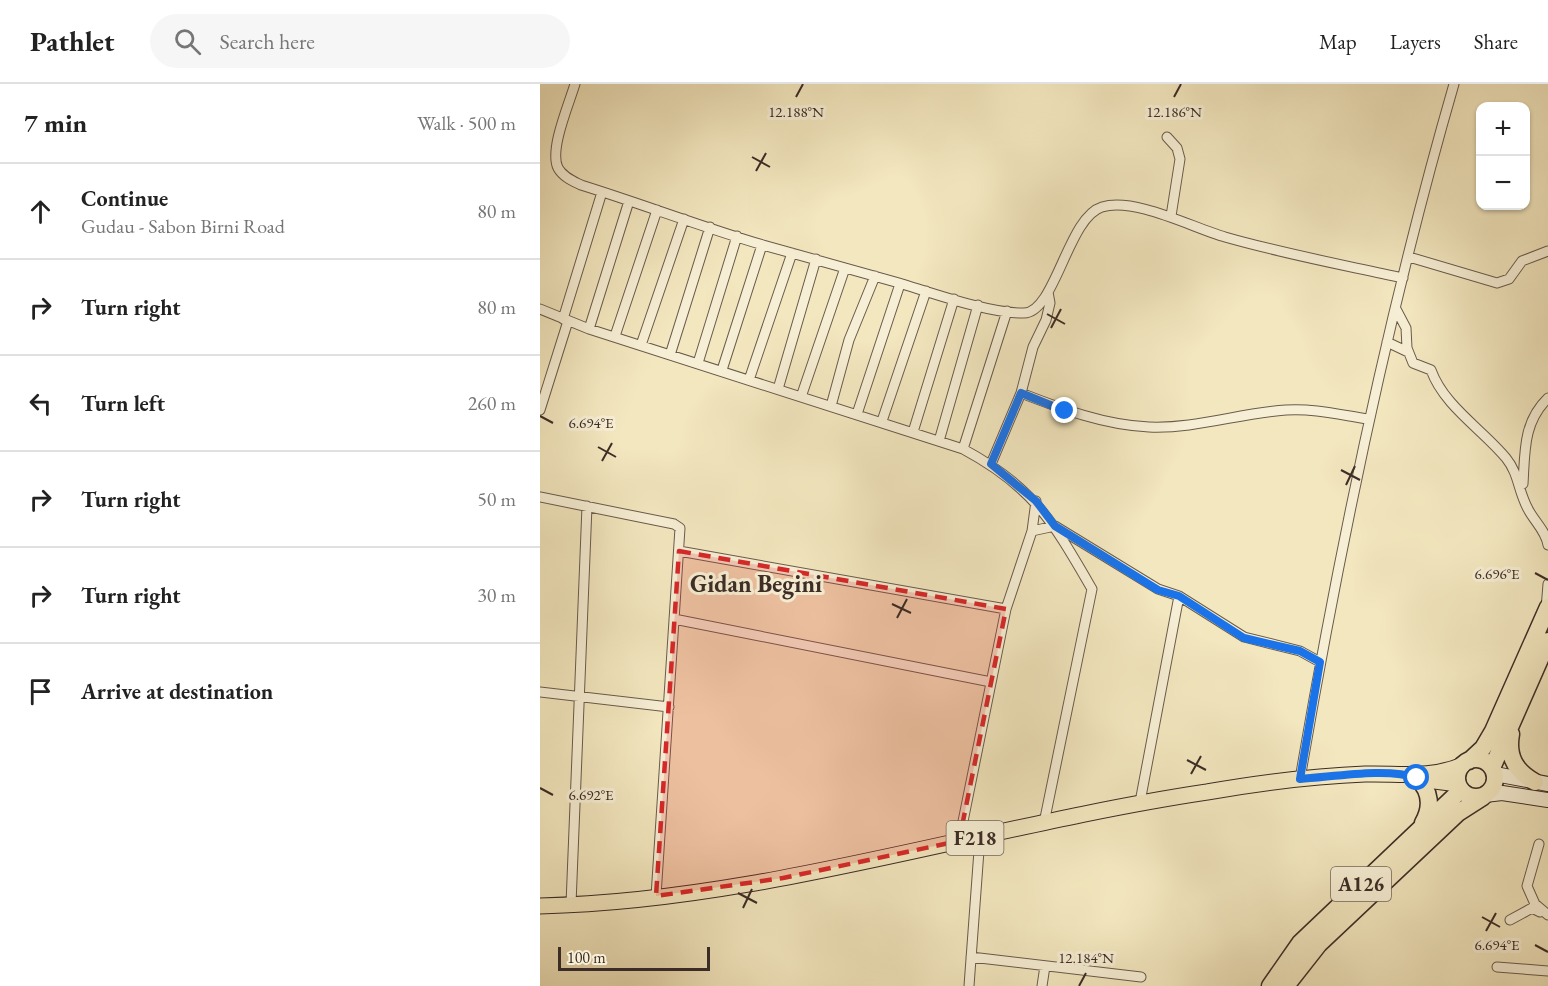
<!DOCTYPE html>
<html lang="en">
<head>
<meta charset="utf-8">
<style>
	body { margin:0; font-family:"EB Garamond",serif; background:#f6f6f6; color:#222 }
	.controls { position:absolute; right:18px; top:18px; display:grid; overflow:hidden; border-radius:12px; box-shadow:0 2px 4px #0004 }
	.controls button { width:54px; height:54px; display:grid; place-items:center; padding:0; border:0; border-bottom:2px solid #e0e0e0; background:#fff; color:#222; font:30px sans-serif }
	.scale { position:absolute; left:18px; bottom:15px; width:152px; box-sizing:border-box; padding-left:6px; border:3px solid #3b2c26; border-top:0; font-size:16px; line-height:21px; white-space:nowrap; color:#3b2c26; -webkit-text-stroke:4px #f7efd5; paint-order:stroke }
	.stop { position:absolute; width:18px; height:18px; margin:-14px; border:4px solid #1a73e8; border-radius:50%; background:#fff }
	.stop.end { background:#1a73e8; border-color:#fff; box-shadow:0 2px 6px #0008 }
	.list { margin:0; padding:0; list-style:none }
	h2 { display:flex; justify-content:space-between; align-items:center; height:78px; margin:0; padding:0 24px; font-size:26px }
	h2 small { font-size:20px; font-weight:400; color:#767676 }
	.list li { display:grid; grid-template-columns:39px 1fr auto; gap:18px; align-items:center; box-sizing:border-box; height:96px; padding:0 24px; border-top:2px solid #e0e0e0 }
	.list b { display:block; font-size:22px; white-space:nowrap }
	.list p { margin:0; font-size:20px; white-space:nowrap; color:#767676 }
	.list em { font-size:20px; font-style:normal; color:#767676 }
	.icon { flex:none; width:33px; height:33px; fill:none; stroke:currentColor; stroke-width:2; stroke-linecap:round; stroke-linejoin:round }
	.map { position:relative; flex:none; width:1008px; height:902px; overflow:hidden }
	header { display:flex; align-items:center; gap:36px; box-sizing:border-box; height:84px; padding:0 30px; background:#fff; border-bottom:2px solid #e0e0e0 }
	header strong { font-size:28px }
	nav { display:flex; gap:33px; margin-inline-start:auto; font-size:21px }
	.search { width:420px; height:54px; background:#f6f6f6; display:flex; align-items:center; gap:15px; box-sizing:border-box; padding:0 21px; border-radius:33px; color:#767676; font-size:22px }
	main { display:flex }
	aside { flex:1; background:#fff }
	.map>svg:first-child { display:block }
</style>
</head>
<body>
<header>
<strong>Pathlet</strong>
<div class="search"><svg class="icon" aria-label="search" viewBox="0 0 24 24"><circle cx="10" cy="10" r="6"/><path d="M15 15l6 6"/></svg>Search here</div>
<nav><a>Map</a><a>Layers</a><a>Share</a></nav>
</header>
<main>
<aside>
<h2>7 min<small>Walk · 500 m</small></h2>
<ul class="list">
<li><svg class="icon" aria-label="ahead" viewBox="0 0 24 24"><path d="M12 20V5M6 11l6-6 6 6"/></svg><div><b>Continue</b><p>Gudau - Sabon Birni Road</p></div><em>80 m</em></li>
<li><svg class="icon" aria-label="right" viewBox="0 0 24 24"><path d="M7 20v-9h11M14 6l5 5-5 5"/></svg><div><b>Turn right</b></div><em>80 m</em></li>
<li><svg class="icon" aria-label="left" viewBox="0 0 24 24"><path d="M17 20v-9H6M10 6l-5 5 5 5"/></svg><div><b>Turn left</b></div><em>260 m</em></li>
<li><svg class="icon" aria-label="right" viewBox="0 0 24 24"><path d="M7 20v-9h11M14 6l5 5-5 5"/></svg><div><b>Turn right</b></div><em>50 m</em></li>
<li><svg class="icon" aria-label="right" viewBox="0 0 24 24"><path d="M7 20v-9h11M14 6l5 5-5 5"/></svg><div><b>Turn right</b></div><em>30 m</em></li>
<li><svg class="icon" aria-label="arrive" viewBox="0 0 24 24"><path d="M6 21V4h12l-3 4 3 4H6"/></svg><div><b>Arrive at destination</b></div></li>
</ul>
</aside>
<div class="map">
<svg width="1008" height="902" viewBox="0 0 1008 902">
	<rect width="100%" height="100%" fill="#f3e7bf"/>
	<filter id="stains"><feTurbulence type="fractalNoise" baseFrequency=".00333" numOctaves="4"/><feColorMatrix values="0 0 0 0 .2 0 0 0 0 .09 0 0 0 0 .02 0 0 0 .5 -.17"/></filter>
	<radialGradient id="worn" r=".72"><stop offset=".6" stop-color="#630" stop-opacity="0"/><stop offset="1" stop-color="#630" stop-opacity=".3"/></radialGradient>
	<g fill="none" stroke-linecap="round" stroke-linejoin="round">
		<g stroke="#695b4c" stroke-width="11">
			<path id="street" d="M35,0C29,20 9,66 18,84C23,93 33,97 41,101C102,120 162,143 223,161C268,174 314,186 359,199C392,209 451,230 484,229C515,229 528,133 562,123C595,113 653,144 685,153C744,170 804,181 863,194
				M627,53L637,64L640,75L631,132
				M869,173L957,199L969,195L982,177L1008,167
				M0,225L49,245L423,365C494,403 513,438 552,505L504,739
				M856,225L866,244L867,264L873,279L891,286C904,322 942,345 966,374C979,390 978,407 988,425C994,437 1006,447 1008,461
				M23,235L62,108
				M49,245L89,117
				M75,252L117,126
				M847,258L868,268
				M101,261L144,135
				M130,271L170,143
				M158,279L197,152
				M182,286L222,161
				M209,296L252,169
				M238,305L276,175
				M481,309C522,325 564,341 609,343C655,345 700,329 746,326C773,324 801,331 828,335
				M261,313L305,184
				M291,322L309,256L335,192
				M0,326L28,237
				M317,330L360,200
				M342,337L386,207
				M373,348L414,215
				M399,357L438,221
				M423,365L467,227
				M451,380L481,309L493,263L506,236L510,219L508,208
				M983,400C985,368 983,338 1008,314
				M0,413L134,440L140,444L116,812
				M492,447L515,442L618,505L639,512L704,553L760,567L780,578
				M139,467L466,525
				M1006,525L1008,500
				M134,535L451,598
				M0,608L129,623
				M760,695C800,461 848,228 914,0
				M600,718L639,512
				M419,757L466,525L492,447L496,417
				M999,760L987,802L995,820L1008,831
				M31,820L47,422
				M970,836L992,824L1000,828
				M431,873L601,893
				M957,883L1008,887
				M429,902L440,753
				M502,902L505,882"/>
		</g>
		<g stroke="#3b2c26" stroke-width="16">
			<path id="secondary" d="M955,690L1008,700
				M945,711L962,709L1008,716"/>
		</g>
		<g stroke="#3b2c26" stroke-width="17">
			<path id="primary" d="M887,696L918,700
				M0,822C224,817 446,741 667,708C719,699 772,692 825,690C859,689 890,695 923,681"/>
		</g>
		<g stroke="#3b2c26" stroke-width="19">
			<path id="highway" d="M971,650C967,672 975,687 995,698
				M917 694a19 19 0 1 1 38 0a19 19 0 1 1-38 0Z
				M929,677L943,664L953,647L1008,523
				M952,684L1008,557
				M877,694C891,707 892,723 883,739
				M730,902L760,859L921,706
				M746,902L779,860L918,729L943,713"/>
		</g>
		<use href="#street" stroke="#f7efd5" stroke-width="9"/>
		<use href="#secondary" stroke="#f7efd5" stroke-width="14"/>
		<use href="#primary" stroke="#f3e7bf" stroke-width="15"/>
		<use href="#highway" stroke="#f3e7bf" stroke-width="16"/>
	</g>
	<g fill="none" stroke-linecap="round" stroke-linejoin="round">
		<path stroke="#1a73e8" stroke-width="8" d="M525,327L481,309L451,380L496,417L515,442L618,506L639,512L704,554L760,567L780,578L760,695C793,693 847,683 877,694"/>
	</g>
	<path fill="#d62828" fill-opacity="0.2" stroke="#d62828" stroke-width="4.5" stroke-dasharray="12 8" stroke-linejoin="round" d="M139,467L466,525L419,757L243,794L116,812Z"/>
	<path fill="none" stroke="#3b2c26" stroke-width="2" d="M256,13L263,0M634,13L641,0M212,73L230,83M216,87L226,69M507,230L525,240M511,244L521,225M0,332L13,339M58,363L76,373M62,377L72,359M801,386L820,396M806,401L815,382M995,489L1008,496M352,520L371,529M357,534L367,515M647,676L666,686M651,690L661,672M0,704L13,711M198,809L217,819M203,824L212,805M942,833L960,843M946,847L956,829M995,861L1008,868M539,902L546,889"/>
	<g text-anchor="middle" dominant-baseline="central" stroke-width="6" stroke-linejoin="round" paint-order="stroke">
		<g fill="#f7efd5" stroke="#73665a" stroke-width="1.5">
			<rect x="406.5" y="737" width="57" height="34" rx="4.5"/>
			<rect x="791" y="783" width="60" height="34" rx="4.5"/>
		</g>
		<g font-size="20" font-weight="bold" fill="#3b2c26">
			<text x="435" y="754">F218</text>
			<text x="821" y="800">A126</text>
		</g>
		<g font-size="24" font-weight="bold" fill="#3b2c26" stroke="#f7efd5">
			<text x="216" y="499">Gidan Begini</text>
		</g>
	</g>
	<g font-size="15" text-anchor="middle" fill="#3b2c26" stroke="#f7efd5" stroke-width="6" stroke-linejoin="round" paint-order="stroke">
		<text x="256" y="33">12.188°N</text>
		<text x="634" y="33">12.186°N</text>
		<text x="51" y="344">6.694°E</text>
		<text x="957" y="495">6.696°E</text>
		<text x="51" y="716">6.692°E</text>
		<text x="957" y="866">6.694°E</text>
		<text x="546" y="879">12.184°N</text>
	</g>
	<rect width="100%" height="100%" filter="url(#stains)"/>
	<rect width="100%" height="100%" fill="url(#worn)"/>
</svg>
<div class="controls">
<button>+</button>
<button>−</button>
</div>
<div class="scale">100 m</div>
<div class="stop" style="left:877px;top:694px"></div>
<div class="stop end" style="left:525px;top:327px"></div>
</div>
</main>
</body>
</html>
